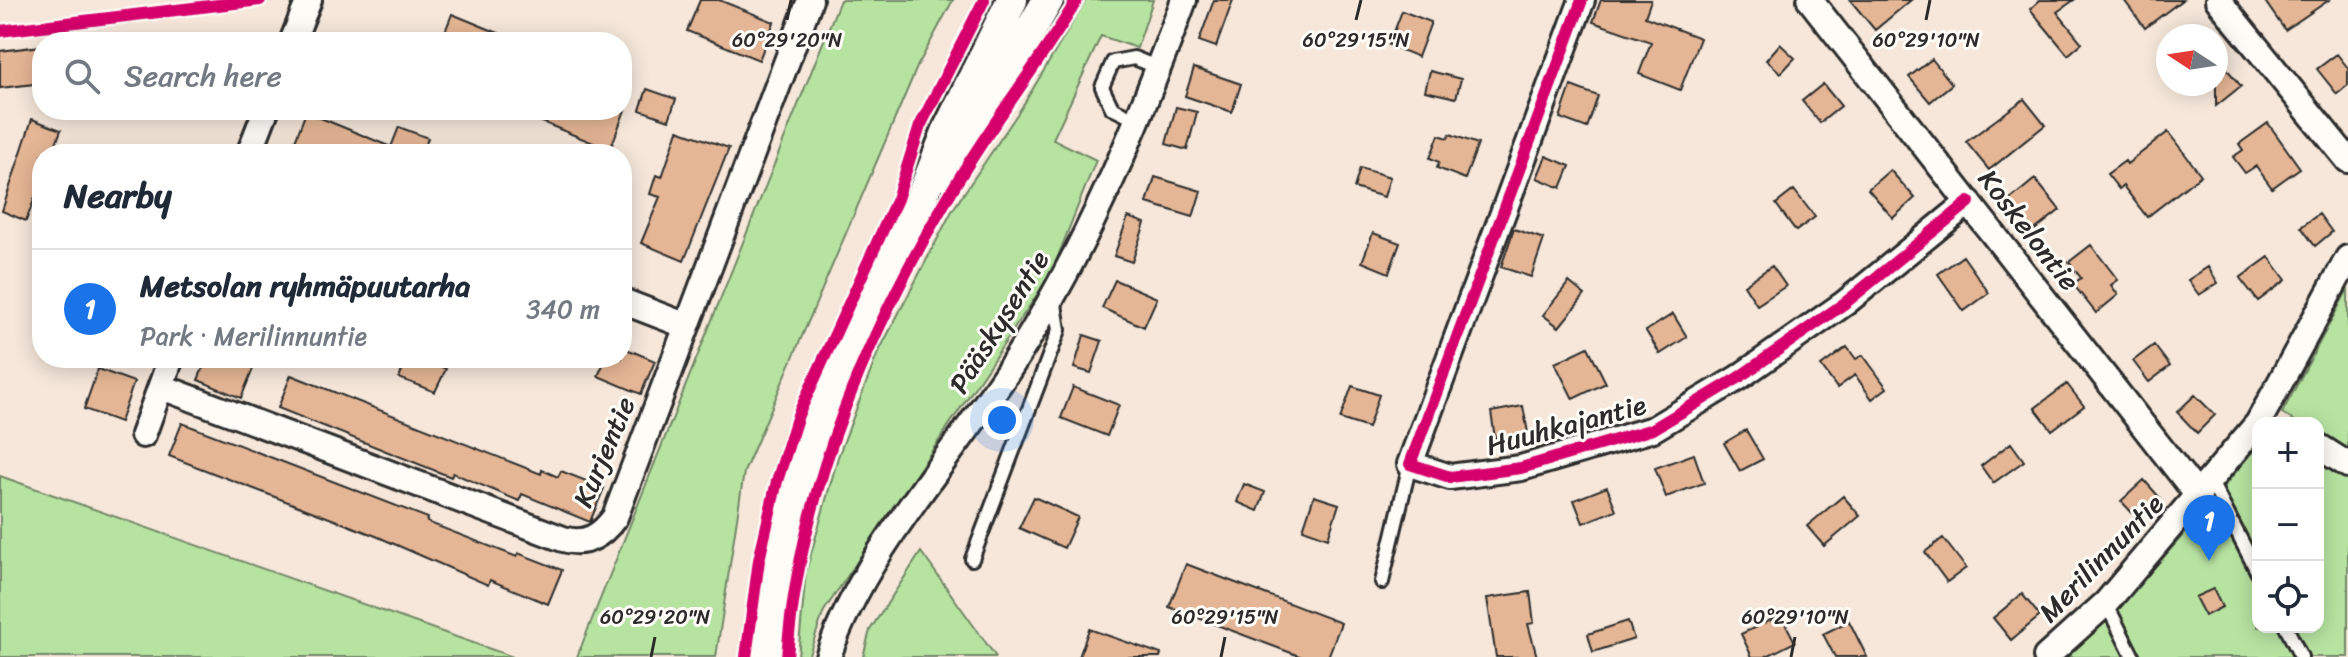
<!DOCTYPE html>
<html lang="en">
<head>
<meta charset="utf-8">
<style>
	body { margin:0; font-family:Sriracha,sans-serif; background:#f2f2f3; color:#1f2937 }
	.controls { position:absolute; right:24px; bottom:24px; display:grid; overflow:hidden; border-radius:16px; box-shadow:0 4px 20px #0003 }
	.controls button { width:72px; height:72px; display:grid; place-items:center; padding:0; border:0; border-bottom:2px solid #e0e1e3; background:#fff; color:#1f2937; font:40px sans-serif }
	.compass { position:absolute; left:2156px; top:24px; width:72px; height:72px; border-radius:50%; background:#fff; box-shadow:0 4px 20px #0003; rotate:282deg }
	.you { position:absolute; left:1002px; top:420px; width:28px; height:28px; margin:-20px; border:6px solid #fff; border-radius:50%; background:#1a73e8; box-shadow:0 0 0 12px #1a73e833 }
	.badge { display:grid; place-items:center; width:52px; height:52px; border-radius:50%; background:#1a73e8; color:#fff; font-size:26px; font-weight:700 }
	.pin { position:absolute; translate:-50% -66px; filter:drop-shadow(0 2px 4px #0008) }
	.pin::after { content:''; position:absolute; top:42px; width:28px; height:24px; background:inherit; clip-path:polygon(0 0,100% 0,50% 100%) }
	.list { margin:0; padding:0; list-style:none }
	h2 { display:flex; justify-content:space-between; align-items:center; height:104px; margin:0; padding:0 32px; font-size:34px }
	h2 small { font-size:26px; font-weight:400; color:#747a83 }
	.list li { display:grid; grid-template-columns:52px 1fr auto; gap:24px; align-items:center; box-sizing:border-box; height:120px; padding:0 32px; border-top:2px solid #e0e1e3 }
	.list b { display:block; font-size:30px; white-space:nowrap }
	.list p { margin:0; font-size:26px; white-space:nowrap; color:#747a83 }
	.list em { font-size:26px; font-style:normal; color:#747a83 }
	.icon { flex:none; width:44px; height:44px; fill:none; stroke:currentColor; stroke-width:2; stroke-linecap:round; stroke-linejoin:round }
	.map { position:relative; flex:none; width:2348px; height:657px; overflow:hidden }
	.search { position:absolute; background:#fff; box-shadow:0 4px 20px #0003; left:32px; top:32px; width:600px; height:88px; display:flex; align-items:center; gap:20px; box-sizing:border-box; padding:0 28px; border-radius:32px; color:#747a83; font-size:30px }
	.panel { position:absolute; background:#fff; box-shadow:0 4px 20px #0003; left:32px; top:144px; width:600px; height:224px; border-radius:32px }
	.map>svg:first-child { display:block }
</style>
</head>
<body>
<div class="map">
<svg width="2348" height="657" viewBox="0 0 2348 657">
	<rect width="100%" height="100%" fill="#f6e7da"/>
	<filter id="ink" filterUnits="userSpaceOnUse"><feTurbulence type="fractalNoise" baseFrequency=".0125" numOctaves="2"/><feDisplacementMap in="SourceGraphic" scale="16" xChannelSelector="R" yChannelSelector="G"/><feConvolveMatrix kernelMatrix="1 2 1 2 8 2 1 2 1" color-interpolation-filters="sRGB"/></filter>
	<g filter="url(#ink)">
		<path fill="#b7e3a1" stroke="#718766" stroke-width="2" d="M840,0H953L917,67L744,472L716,657H577Z
			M1086,0H1153L1137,48L1101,36L1053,139L1096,160L1051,274L824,611L808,657H798L806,572L838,457L877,355L952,211L1022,107Z
			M2348,289V455L2318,436V423H2298L2282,413Z
			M2258,444V627H2318V456L2348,476V657H2065C2136,592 2199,520 2258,444Z
			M0,476L513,657H0Z
			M921,552L996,657H863L870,630Z"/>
		<path fill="#e5b695" stroke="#2b2b2b" stroke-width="2" d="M700,0H719L774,22L759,60L687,31Z
			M1214,0H1233L1216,47L1199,41Z
			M1601,0H1651L1645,17L1700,38L1680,90L1639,74L1651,42L1593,22Z
			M1850,0H1911L1875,30Z
			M2040,0H2074L2057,12L2082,43L2068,55L2030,9Z
			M2124,0H2182L2145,28Z
			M2264,0H2329L2285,30Z
			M1402,11L1431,22L1418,57L1389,45Z
			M452,14L518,41V42H441Z
			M1780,44L1795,58L1781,73L1766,60Z
			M42,46V83L0,88V51Z
			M2337,54L2348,68V85L2337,94L2317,69Z
			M2216,56L2241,86L2216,106Z
			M1932,59L1952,84L1930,102L1909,77Z
			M1194,68L1241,84L1232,112L1185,96Z
			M1430,71L1461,79L1456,98L1425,91Z
			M1823,84L1841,106L1820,123L1802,101Z
			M1571,86L1598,96L1587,128L1560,118Z
			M647,89L676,99L669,120L640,110Z
			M2024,99L2045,125L1989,170L1966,142Z
			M1176,107L1197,112L1187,150L1166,144Z
			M513,110H625L610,150Z
			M306,112L391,147L399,127L428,138L422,154H290Z
			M32,119L61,130L52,154H42V179L26,221L2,211Z
			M2268,123L2300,168L2272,188L2256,166L2245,173L2233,157L2243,150L2239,144Z
			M678,130L729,148L684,261L641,243L660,197L650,194L656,175L662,177Z
			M2168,132L2201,175L2147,217L2123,186L2119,189L2107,174L2125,161L2127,164Z
			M1450,134L1478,144L1465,179L1437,168L1439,162L1430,158L1439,135L1448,138Z
			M1546,156L1570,166L1561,188L1537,178Z
			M1360,168L1390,177L1384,197L1354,188Z
			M1890,170L1915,198L1893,218L1868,189Z
			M1155,177L1201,191L1193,217L1147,203Z
			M2035,179L2060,210L2032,232L2007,202Z
			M1794,190L1815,217L1796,231L1776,204Z
			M2319,214L2332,232L2315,246L2301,227Z
			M1128,217L1145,223L1132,262L1114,256Z
			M1514,229L1544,239L1531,277L1501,267Z
			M1373,233L1400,243L1389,273L1362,262Z
			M2091,245L2118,280L2111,285L2118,295L2096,313L2073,284L2081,278L2069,262Z
			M1963,256L1989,293L1964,311L1938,274Z
			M2269,257L2286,280L2258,301L2240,278Z
			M1772,266L1786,286L1757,305L1744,285Z
			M2208,267L2218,283L2199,295L2188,280Z
			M1115,280L1157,298L1144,327L1102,308Z
			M1569,282L1585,295L1559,327L1543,315Z
			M1673,314L1687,337L1660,354L1646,331Z
			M1084,335L1102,341L1091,373L1074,368Z
			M2154,345L2170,366L2149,382L2133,361Z
			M622,347L655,361L641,394L598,376L606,358H622Z
			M1588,347L1606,383L1573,399L1555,363Z
			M1847,347L1856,359L1863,355L1887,388L1872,399L1855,375L1837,388L1821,366Z
			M207,358H239L255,364L241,398L198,380Z
			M407,358H423L446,369L435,392L399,378Z
			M98,369L134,382L120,422L84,409Z
			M291,375L541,474L542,470L558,477L561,471L604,488L590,522L522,494L519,501L453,473L451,477L278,408Z
			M2067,384L2084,406L2052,430L2035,408Z
			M1352,386L1379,395L1368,428L1340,419Z
			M1073,387L1119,405L1107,436L1061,418Z
			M2195,395L2215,415L2197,433L2177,412Z
			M1523,406L1528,433L1495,438L1491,412Z
			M182,423L428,518L427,522L517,557L518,553L562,570L548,604L490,580L488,585L376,536L169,456Z
			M1746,430L1763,459L1740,471L1724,443Z
			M2011,443L2024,461L1993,483L1981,466Z
			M1694,454L1704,483L1666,497L1655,468Z
			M2144,480L2160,498L2137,518L2121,501Z
			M1244,484L1265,492L1258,511L1237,502Z
			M1607,487L1616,510L1583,523L1574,500Z
			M1314,496L1339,504L1328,538L1303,529Z
			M1843,496L1860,516L1824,546L1807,526Z
			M1034,497L1078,517L1064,548L1019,528Z
			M1943,538L1966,568L1947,582L1925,552Z
			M1186,564L1341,623L1328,657H1302L1169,607Z
			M2213,589L2222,607L2205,616L2195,597Z
			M1530,592L1534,623L1528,624L1537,657H1496L1487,598Z
			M2022,594L2040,616L2011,640L1993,618Z
			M1781,615L1795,642L1765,657H1752L1741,634Z
			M1628,621L1634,639L1593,652L1588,634Z
			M1849,621L1867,657H1835L1823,634Z
			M1089,629L1161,654L1160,657H1079Z"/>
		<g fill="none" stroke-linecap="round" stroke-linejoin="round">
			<g stroke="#2b2b2b" stroke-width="18">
				<path id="service" d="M1137,120L1112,108L1102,87L1113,62L1134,58L1159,68
					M2211,482L2258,573
					M972,559L1059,330L1054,298
					M1382,582L1410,464
					M2106,603L2133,657
					M2286,627L2301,657"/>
			</g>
			<g stroke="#2b2b2b" stroke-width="30">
				<path id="minor" d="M1582,0L1410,464L1450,477L1521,468L1653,429L1738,378L1845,303L1969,202
					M1810,0L2199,497
					M2218,0L2348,160
					M292,42L309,0
					M249,154L266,110
					M622,301L687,326
					M162,387L563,539C586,546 601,536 615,517L810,0
					M2258,423L2348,258
					M143,435L171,358
					M2318,446L2348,465
					M828,657C863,553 948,462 1008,371C1084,254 1136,130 1184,0
					M2046,657L2106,603L2258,423"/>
			</g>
			<g stroke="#2b2b2b" stroke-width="36">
				<path id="tertiary" d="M942,174L967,139L1048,0
					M765,657L772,598L806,458L850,345L916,212L948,130L1012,0"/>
			</g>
			<use href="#service" stroke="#fdfcf7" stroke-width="12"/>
			<use href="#minor" stroke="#fdfcf7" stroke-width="24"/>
			<use href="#tertiary" stroke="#fdfcf7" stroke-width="30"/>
			<g stroke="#fdfcf7" stroke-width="17">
				<path id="cycleway" d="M1582,0L1410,464L1450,477L1521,468L1653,429L1738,378L1845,303L1969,202
					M0,31L260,0
					M746,657L759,560L777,481L798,415L897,199L920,126L984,0
					M787,657C800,485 871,324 960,177C997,116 1041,61 1077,0"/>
			</g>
			<use href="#cycleway" stroke="#d6006c" stroke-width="12"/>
		</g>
	</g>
	<path fill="none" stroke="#2b2b2b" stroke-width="3" d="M787,20L791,0M1356,20L1361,0M1926,20L1930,0M651,657L655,637M1221,657L1225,637M1791,657L1795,637"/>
	<g text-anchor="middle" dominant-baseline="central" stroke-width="6" stroke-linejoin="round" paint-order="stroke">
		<g font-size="28" fill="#2b2b2b" stroke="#fdfcf7">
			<text transform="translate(2029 230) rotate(52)">Koskelontie</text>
			<text transform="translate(999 322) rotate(-58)">Pääskysentie</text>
			<text transform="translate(1566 425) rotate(-15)">Huuhkajantie</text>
			<text transform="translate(604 452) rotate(-67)">Kurjentie</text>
			<text transform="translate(2101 558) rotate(-46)">Merilinnuntie</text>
		</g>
	</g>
	<g font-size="20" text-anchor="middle" fill="#2b2b2b" stroke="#fdfcf7" stroke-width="6" stroke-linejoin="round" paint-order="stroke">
		<text x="787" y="47">60°29'20"N</text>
		<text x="1356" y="47">60°29'15"N</text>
		<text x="1926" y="47">60°29'10"N</text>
		<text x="655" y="624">60°29'20"N</text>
		<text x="1225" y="624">60°29'15"N</text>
		<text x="1795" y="624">60°29'10"N</text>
	</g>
</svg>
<div class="controls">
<button>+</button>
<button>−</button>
<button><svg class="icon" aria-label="locate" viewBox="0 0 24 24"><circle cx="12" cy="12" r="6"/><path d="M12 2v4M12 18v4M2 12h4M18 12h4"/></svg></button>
</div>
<svg class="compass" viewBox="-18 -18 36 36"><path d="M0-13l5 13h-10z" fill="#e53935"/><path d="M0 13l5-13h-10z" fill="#747a83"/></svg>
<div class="you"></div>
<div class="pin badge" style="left:2209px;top:561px">1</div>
<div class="search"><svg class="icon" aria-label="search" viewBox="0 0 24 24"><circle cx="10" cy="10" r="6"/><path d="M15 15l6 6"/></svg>Search here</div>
<section class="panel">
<h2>Nearby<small></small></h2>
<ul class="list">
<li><span class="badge">1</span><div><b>Metsolan ryhmäpuutarha</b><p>Park · Merilinnuntie</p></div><em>340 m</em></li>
</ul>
</section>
</div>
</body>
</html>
